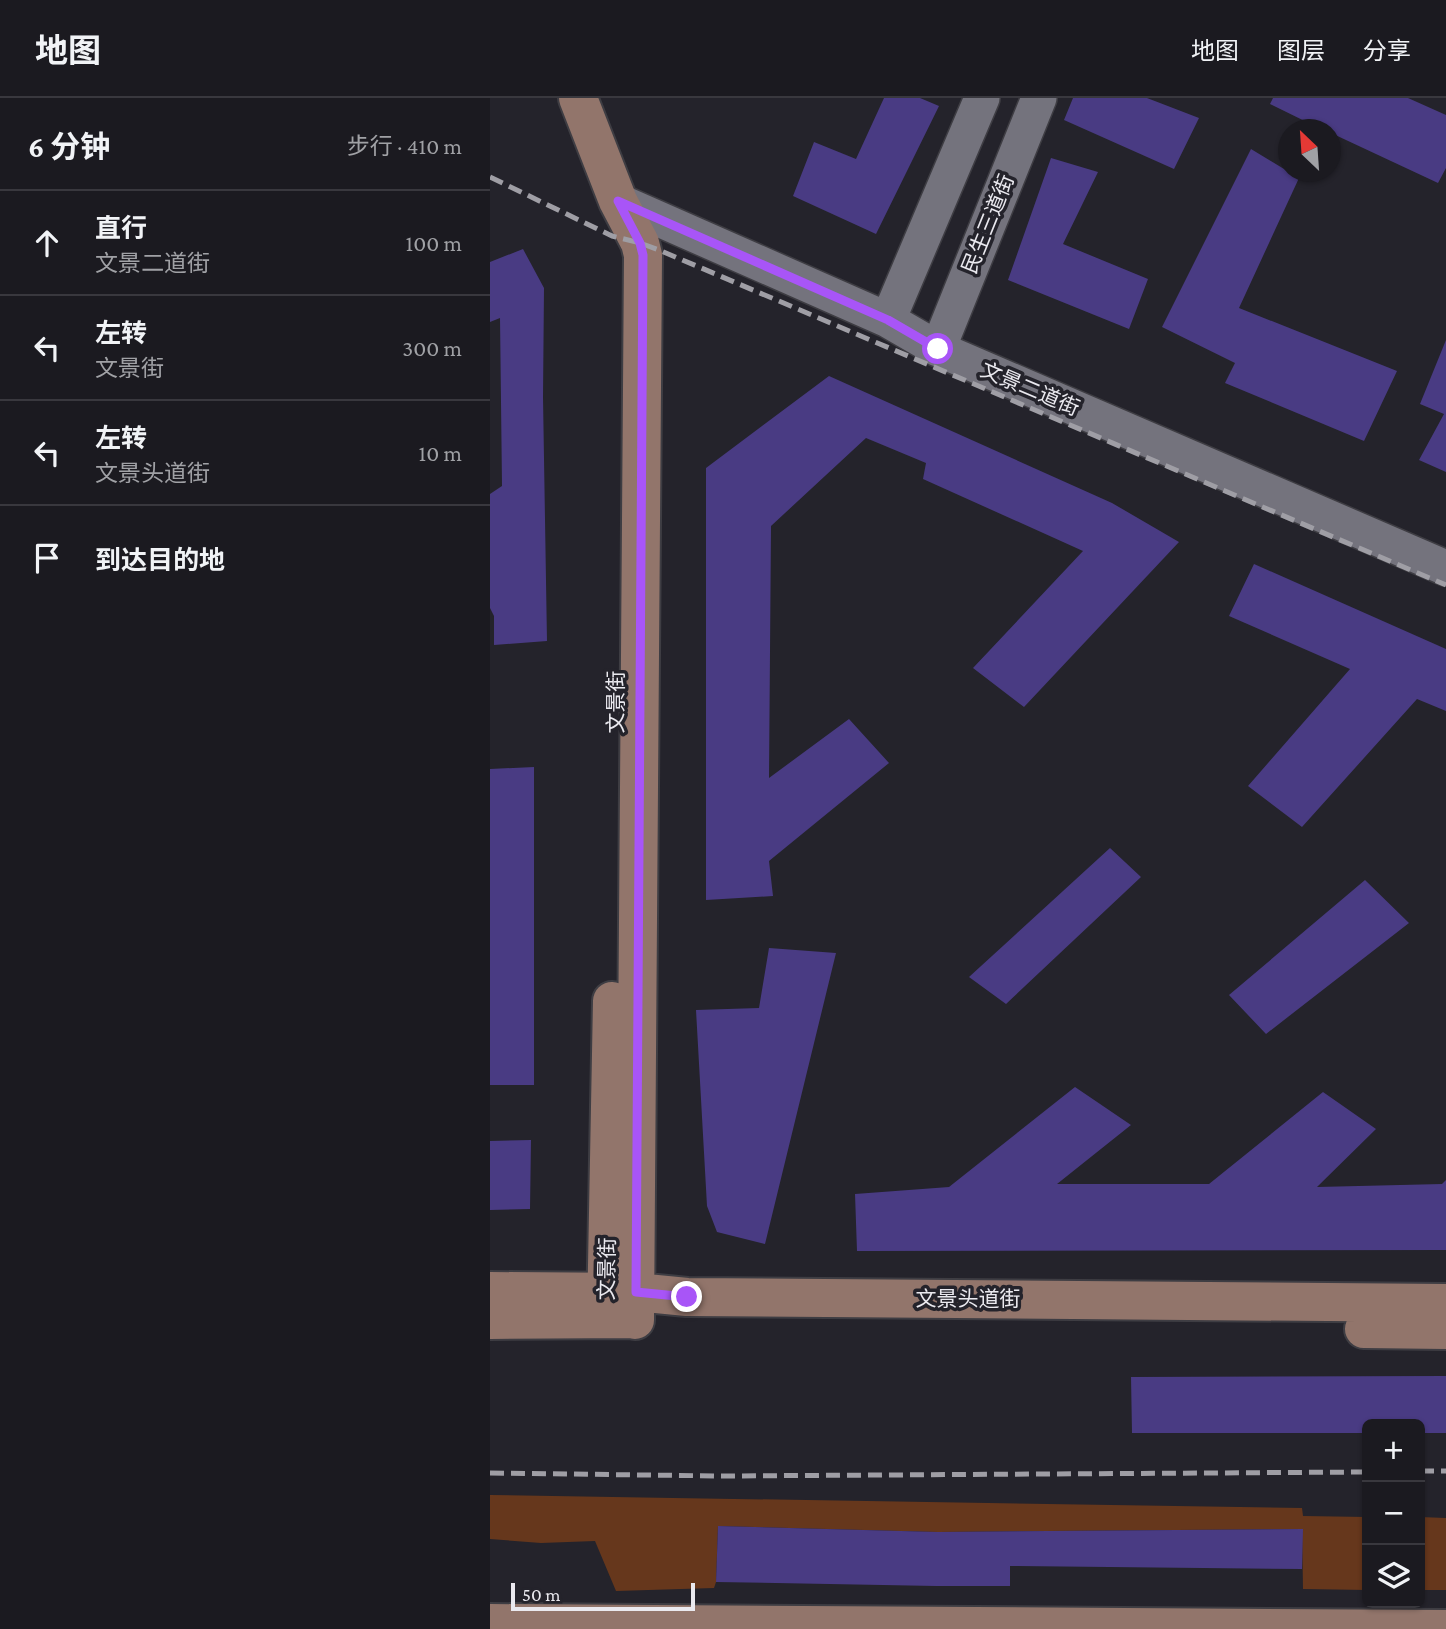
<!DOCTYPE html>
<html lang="zh">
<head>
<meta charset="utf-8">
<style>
	body { margin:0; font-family:"Crimson Pro","Noto Sans SC",serif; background:#242329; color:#f1f3f6 }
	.controls { position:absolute; right:21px; bottom:21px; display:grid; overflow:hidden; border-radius:10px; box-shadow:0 2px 5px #0004 }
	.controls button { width:63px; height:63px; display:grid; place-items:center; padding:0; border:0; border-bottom:2px solid #39383e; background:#1b1a20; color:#f1f3f6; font:35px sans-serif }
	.compass { position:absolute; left:788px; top:21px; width:63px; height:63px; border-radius:50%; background:#1b1a20; box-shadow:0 2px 5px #0004; rotate:335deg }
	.scale { position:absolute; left:21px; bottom:18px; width:184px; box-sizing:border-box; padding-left:7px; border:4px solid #eae9ef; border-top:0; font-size:19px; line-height:24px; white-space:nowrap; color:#eae9ef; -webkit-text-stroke:5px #24232b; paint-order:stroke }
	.stop { position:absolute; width:21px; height:21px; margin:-16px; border:5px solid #a855f7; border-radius:50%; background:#fff }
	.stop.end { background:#a855f7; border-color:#fff; box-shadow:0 2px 7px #0008 }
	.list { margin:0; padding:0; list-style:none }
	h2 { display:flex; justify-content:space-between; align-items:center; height:91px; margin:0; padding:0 28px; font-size:30px }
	h2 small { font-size:23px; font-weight:400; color:#a0a1a5 }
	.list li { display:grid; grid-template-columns:46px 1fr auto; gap:21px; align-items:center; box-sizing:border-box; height:105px; padding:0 28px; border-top:2px solid #39383e }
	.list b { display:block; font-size:26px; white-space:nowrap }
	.list p { margin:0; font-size:23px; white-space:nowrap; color:#a0a1a5 }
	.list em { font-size:23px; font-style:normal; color:#a0a1a5 }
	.icon { flex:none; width:38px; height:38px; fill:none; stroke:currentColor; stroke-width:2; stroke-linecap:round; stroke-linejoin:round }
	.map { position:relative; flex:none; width:956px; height:1531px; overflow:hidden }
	header { display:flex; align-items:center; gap:42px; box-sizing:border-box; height:98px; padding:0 35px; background:#1b1a20; border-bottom:2px solid #39383e }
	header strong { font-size:33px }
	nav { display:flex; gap:38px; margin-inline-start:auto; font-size:24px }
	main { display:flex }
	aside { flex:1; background:#1b1a20 }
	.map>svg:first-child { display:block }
</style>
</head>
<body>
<header>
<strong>地图</strong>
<nav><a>地图</a><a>图层</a><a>分享</a></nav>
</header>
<main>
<aside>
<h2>6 分钟<small>步行 · 410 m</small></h2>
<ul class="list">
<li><svg class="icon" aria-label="ahead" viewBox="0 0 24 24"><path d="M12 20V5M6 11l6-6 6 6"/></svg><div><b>直行</b><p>文景二道街</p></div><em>100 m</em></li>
<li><svg class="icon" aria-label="left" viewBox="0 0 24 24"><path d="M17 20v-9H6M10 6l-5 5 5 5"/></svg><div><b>左转</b><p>文景街</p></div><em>300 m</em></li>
<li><svg class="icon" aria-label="left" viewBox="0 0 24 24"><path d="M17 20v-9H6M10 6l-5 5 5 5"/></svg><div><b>左转</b><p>文景头道街</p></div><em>10 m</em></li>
<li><svg class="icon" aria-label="arrive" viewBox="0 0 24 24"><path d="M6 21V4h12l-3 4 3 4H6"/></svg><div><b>到达目的地</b></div></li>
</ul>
</aside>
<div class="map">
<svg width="956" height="1531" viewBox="0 0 956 1531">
	<rect width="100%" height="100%" fill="#24232b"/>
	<path fill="#66371c" d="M0,1397L812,1410L813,1418L877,1419V1492L813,1491L812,1431L448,1434L228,1428L226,1484L224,1490L126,1493L105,1443L51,1445L0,1441Z
		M930,1419L956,1420V1492H930Z"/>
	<path fill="#493b83" d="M394,0H430L449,8L386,136L303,98L324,44L366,61Z
		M583,0H657L709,20L684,71L574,22Z
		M783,0H918L956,17V70L948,85L841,35V32H833L780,6Z
		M761,51L809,80L749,210L907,273L874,343L735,285L745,265L672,229Z
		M561,60L608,74L573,146L658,181L639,231L518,182Z
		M33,151L54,190L53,299L57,543L4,547V518L0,510V396L12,388L10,220L0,224V164Z
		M956,242V374L929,362L954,316L930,306Z
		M339,278L622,405L689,444L534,609L483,570L593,453L433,381L436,365L376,340L281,428L279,680L359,621L399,665L279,763L283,798L216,802V370Z
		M764,466L956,551V613L927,601L812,729L758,688L860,571L739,518Z
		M44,669V987H0V671Z
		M620,750L651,779L516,906L479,879Z
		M875,782L919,825L776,936L739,897Z
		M279,850L346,855L275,1146L227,1134L217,1108L206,912L269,910Z
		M585,989L641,1027L567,1086H719L833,994L886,1031L827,1089L952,1086L956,1082V1152L367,1153L365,1096L459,1089Z
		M41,1042L40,1111L0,1112V1043Z
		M956,1278V1335H930V1326H877V1335H642L641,1279Z
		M228,1428L448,1434L813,1431L812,1471L520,1468V1488H446L226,1484Z"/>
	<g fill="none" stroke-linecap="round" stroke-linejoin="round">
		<g stroke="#3e3d43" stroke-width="38">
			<path id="tertiary" d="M128,103L398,222L448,251L956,470
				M398,222L492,0
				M448,251L549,0"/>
		</g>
		<g stroke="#3e3d43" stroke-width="42">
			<path id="secondary" d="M88,0L128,103L150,145L153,157L145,1222
				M0,1193L146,1194L197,1199L956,1205
				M116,1220L122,903
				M0,1222L141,1221
				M874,1231L956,1232
				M0,1525L956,1531"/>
		</g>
		<use href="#tertiary" stroke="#74737d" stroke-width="35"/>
		<use href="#secondary" stroke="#92756b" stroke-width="38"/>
		<path stroke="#9f9ea5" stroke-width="5" stroke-dasharray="14 7" stroke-linecap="butt" d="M0,79L122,138L150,145L169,152L956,487
			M930,1373H956
			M0,1375L232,1378L877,1374"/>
	</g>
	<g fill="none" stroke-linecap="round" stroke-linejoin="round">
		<path stroke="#a855f7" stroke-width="9" d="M197,1199L146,1194L153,157L150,145L128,103L398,222L448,251"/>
	</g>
	<g text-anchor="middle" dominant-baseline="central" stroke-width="7" stroke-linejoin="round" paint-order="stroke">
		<g font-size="21" fill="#eae9ef" stroke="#24232b">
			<text transform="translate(498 126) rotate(-68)">民生三道街</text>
			<text transform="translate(540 291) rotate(23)">文景二道街</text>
			<text transform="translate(126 604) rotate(-90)">文景街</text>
			<text transform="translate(117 1171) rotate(-89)">文景街</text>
			<text x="478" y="1201">文景头道街</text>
		</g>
	</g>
</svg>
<div class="controls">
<button>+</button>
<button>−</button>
<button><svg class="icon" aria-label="layers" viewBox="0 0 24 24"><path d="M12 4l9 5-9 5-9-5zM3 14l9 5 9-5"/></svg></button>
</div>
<svg class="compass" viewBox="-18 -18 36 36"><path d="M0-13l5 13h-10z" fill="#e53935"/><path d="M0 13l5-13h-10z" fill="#a0a1a5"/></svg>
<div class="scale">50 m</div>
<div class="stop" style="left:448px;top:251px"></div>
<div class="stop end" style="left:197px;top:1199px"></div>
</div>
</main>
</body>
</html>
